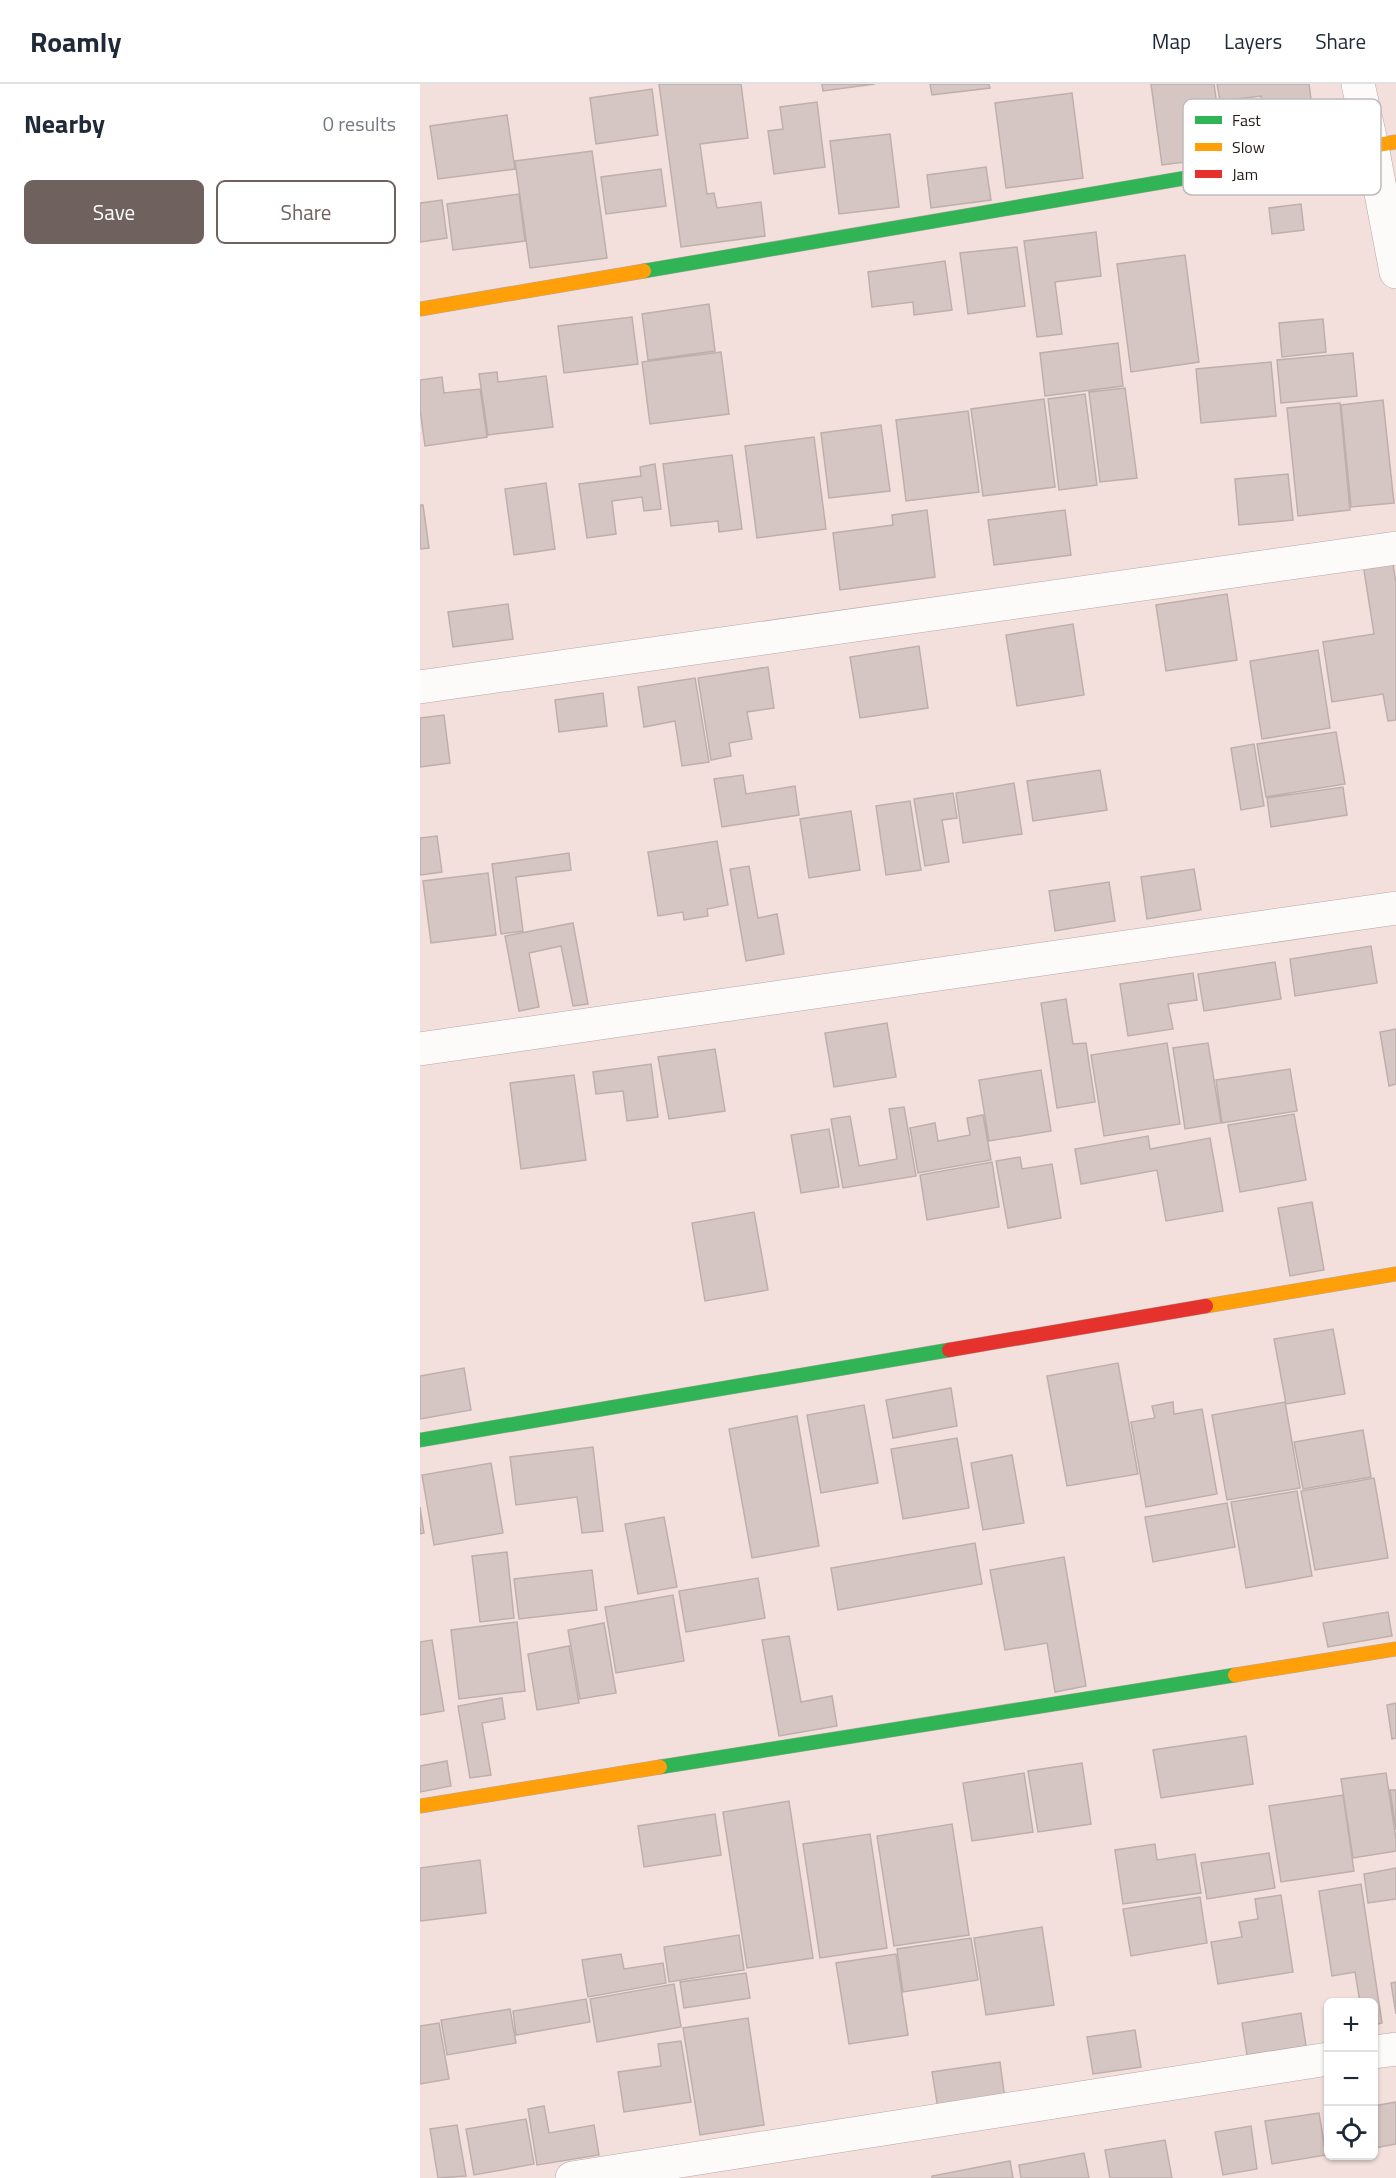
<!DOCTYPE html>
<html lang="en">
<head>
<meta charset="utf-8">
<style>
	body { margin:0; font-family:"Titillium Web",sans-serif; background:#f2f2f3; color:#1f2937 }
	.controls { position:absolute; right:18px; bottom:18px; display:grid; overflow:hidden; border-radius:9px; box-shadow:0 2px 4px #0004 }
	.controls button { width:54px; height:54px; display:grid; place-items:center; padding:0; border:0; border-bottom:2px solid #e0e1e3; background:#fff; color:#1f2937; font:30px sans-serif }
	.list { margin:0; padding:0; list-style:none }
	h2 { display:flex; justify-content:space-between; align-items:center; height:78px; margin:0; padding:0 24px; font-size:26px }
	h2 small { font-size:20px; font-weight:400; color:#747a83 }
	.actions { display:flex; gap:12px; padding:18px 24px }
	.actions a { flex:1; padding:14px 0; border:2px solid #6f615d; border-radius:9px; text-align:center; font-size:21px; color:#6f615d }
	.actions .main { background:#6f615d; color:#fff }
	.icon { flex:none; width:33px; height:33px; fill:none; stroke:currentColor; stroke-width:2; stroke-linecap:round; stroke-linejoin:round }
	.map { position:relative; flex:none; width:976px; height:2094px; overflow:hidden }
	header { display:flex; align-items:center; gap:36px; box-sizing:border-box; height:84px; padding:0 30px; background:#fff; border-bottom:2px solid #e0e1e3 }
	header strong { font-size:28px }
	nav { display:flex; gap:33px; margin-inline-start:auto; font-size:21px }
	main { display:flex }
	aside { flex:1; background:#fff }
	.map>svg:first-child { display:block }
</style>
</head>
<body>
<header>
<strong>Roamly</strong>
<nav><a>Map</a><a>Layers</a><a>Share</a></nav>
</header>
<main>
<aside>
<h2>Nearby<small>0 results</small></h2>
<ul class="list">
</ul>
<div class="actions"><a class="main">Save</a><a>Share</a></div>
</aside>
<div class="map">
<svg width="976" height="2094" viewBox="0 0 976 2094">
	<rect width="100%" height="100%" fill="#f3e0dc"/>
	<path fill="#d5c6c3" stroke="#beafac" stroke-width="1.5" d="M239,0H321L328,54L280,60L287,110L294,109L297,124L341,118L345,152L261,163Z
		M402,0H455L403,7Z
		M510,0H569L570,4L512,11Z
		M731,0H794L804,73L742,81Z
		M797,0H889L897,60L828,69L825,42L844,39L841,12L800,17Z
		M232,5L238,51L176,60L170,14Z
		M652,9L663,94L586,104L575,19Z
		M397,18L405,83L354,90L348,47L363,45L360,23Z
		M87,31L95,85L18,95L10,42Z
		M470,50L479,123L419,130L410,57Z
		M172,67L187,174L110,184L95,77Z
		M566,83L571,116L511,124L507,91Z
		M241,85L246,122L186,130L181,93Z
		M99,110L105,157L33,166L27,120Z
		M22,116L27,154L0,158V119Z
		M881,120L884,146L852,150L849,124Z
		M676,148L681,192L635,198L642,250L617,253L604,157Z
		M597,163L605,222L548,230L540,169Z
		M765,171L779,278L711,288L697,180Z
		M525,177L532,226L494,231L493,218L452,223L448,188Z
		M289,220L295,267L228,276L222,230Z
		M212,233L218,280L144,289L138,242Z
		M903,235L906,268L862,273L859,239Z
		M698,259L703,302L625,312L620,269Z
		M301,268L309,330L230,340L222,278Z
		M933,269L937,312L861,319L857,276Z
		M851,278L856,332L781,339L776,285Z
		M77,288L78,298L126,292L133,343L68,351L59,290Z
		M22,293L24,309L60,305L67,353L5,362L0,325V296Z
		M705,304L717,394L680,398L669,308Z
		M665,310L677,401L639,406L628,315Z
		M624,315L635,403L563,412L551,325Z
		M963,316L974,419L931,423L921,321Z
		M920,319L930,426L878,432L867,324Z
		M548,327L559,408L486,417L476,336Z
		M461,341L470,407L409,414L401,349Z
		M394,353L406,445L337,454L325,362Z
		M312,371L322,445L299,448L298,437L251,442L243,380Z
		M235,380L241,425L224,427L222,413L192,417L196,450L167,454L159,400L221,392L220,383Z
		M868,390L873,436L819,441L815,395Z
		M126,399L135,465L94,471L85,405Z
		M0,421H3L9,464L0,465Z
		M507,426L515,493L420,506L413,449L473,441L472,431Z
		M645,426L651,471L574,481L568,436Z
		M972,475L976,499V636L968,637L963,610L912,618L903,558L954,550L943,480Z
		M807,510L817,576L746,587L736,521Z
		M88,520L93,555L33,563L28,528Z
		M653,540L664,611L597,622L586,551Z
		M499,562L508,624L440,634L430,573Z
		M898,566L910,644L842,655L830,577Z
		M348,583L354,624L327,628L332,655L309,659L311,672L291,676L278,594Z
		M275,594L289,678L262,682L255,637L224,643L218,603Z
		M183,609L187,642L139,648L135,616Z
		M24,631L30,679L0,683V634Z
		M916,648L925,700L846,713L837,660Z
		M834,660L844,722L821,726L811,664Z
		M680,686L687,726L613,737L607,697Z
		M323,691L326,710L375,702L379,731L302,743L294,695Z
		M594,699L602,750L543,759L536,709Z
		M923,703L927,731L851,743L847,714Z
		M533,709L537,734L522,736L529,778L505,782L494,715Z
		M490,717L501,786L466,791L456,722Z
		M431,727L440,786L389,794L380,735Z
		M17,752L22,788L0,791V754Z
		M297,757L308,821L287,825L288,832L264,836L263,828L238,832L228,768Z
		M149,769L151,786L96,793L103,847L81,850L72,780Z
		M329,782L338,834L357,830L364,870L326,877L310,785Z
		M774,785L781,826L727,835L721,793Z
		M68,789L76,851L11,859L3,797Z
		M689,798L695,837L635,847L629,807Z
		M153,839L168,920L153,922L141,862L109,869L119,923L99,927L85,852Z
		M951,862L957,899L875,912L870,875Z
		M855,878L861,915L784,927L778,890Z
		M773,889L777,916L748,920L753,945L708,952L700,900Z
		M646,915L653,960L666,959L675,1018L637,1024L621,919Z
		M467,939L476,993L414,1003L405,949Z
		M976,945V1000L969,1002L960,948Z
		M747,959L760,1040L684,1052L671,971Z
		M788,959L801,1039L765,1045L753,964Z
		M295,965L305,1027L249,1035L238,973Z
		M231,980L238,1033L207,1037L203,1007L176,1010L173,988Z
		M870,985L877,1027L802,1039L796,996Z
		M621,986L631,1047L569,1057L559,996Z
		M154,991L166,1076L101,1085L90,999Z
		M484,1023L496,1092L423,1104L411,1035L430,1032L439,1082L477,1075L469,1025Z
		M874,1030L886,1096L820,1108L808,1041Z
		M563,1031L571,1076L498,1089L490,1044L515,1039L518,1057L550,1051L547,1034Z
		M409,1045L419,1103L381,1109L371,1051Z
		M728,1052L730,1065L790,1054L803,1127L746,1137L737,1086L661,1100L655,1065Z
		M600,1073L602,1085L632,1080L641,1134L588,1144L576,1077Z
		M572,1078L579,1123L507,1136L500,1091Z
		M892,1118L904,1186L870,1192L858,1124Z
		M334,1128L348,1206L285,1217L272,1139Z
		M913,1245L925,1310L866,1320L854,1255Z
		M698,1279L718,1390L647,1402L627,1292Z
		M44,1284L51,1326L0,1335V1292Z
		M531,1304L537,1342L473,1354L466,1316Z
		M753,1318L754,1330L782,1325L797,1410L726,1423L711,1338L735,1334L732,1322Z
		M865,1318L880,1404L807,1416L792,1331Z
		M444,1321L458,1399L401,1409L387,1331Z
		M377,1332L399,1462L332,1474L309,1345Z
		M943,1346L951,1393L883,1405L874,1358Z
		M537,1354L549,1424L483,1435L471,1365Z
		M173,1363L183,1447L162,1449L157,1413L96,1421L90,1373Z
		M592,1371L604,1439L563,1446L551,1379Z
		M71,1379L83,1449L14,1461L2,1391Z
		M954,1394L968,1474L895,1486L881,1407Z
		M877,1407L892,1492L826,1504L811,1418Z
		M807,1419L815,1463L733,1478L725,1433Z
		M0,1423L4,1449L0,1450Z
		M244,1433L257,1503L218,1510L205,1440Z
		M555,1459L562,1500L418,1526L411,1484Z
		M87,1468L94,1534L60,1538L52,1472Z
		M644,1473L666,1602L635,1608L627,1559L585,1566L570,1486Z
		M172,1486L177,1526L99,1535L94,1495Z
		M338,1494L345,1534L266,1548L259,1507Z
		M253,1511L264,1577L196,1589L185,1523Z
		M968,1528L972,1552L908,1563L903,1539Z
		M97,1538L105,1607L39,1615L31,1546Z
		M184,1539L196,1609L160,1615L148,1546Z
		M369,1552L381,1618L412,1612L417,1642L359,1652L342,1556Z
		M12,1556L24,1627L0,1631V1558Z
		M149,1562L159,1619L117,1626L108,1570Z
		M82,1614L85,1635L62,1639L71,1691L50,1694L38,1622Z
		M976,1619V1654L972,1655L967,1621Z
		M826,1652L833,1700L741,1714L733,1666Z
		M27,1677L31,1702L0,1708V1682Z
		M662,1679L671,1740L618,1748L608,1687Z
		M604,1689L613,1748L552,1757L543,1699Z
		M966,1689L976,1755V1767L933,1774L921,1695Z
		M970,1706H976V1746Z
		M923,1711L934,1787L861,1798L849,1722Z
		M369,1717L393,1874L327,1884L303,1728Z
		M295,1730L301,1771L224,1783L218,1742Z
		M532,1740L549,1851L474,1862L457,1752Z
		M450,1750L467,1864L400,1874L383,1760Z
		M735,1760L737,1776L775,1770L781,1809L703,1820L695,1766Z
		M849,1769L855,1804L787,1815L781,1779Z
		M60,1776L66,1829L0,1837V1784Z
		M976,1784V1815L948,1819L944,1790Z
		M941,1800L962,1939L954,1941V1918H940L935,1888L912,1892L899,1807Z
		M861,1811L873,1888L798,1900L791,1858L822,1853L819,1838L838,1835L835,1815Z
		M780,1813L787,1859L711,1872L703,1825Z
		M622,1843L634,1921L566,1931L554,1854Z
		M319,1851L324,1886L249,1898L244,1863Z
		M551,1854L558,1896L483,1908L477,1865Z
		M201,1870L204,1885L243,1879L246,1899L168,1913L162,1876Z
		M476,1870L488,1951L429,1960L416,1879Z
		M326,1889L330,1914L264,1924L260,1898Z
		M976,1898V1930L971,1899Z
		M254,1900L261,1943L177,1958L170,1915Z
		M166,1915L170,1938L96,1951L93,1927Z
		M90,1925L96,1959L27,1971L21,1936Z
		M881,1929L886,1962L827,1971L822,1939Z
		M328,1934L344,2041L280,2051L263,1944Z
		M19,1939L29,1995L0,2000V1942Z
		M715,1946L721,1983L673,1990L667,1953Z
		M261,1957L271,2018L204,2028L198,1988L241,1982L238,1960Z
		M580,1978L585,2015L518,2025L512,1988Z
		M976,2018V2060L954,2064V2022Z
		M124,2022L129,2049L174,2041L179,2071L117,2081L108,2025Z
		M899,2029L906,2071L852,2080L845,2037Z
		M106,2035L114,2080L54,2091L46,2045Z
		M37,2041L46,2092L18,2094L10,2045Z
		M831,2042L837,2085L803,2091L795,2048Z
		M745,2056L752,2094H690L685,2066Z
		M664,2069L669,2094H601L599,2081Z
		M590,2077L593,2094H512V2092Z"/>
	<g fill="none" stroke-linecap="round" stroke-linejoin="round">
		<g stroke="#b6a8a5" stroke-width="34">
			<path id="street" d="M938,0L952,62L976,188
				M0,603L976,464
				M0,965L976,824
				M954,1968L976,1965
				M152,2094L908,1975"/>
		</g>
		<g stroke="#b6a8a5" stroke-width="15">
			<path id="fast" d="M224,187L777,92
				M0,1356L529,1266
				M240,1683L815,1591"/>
		</g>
		<g stroke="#b6a8a5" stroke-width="15">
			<path id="slow" d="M777,92L976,58
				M0,225L224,187
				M786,1222L976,1190
				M815,1591L976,1565
				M0,1722L240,1683"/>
		</g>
		<g stroke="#b6a8a5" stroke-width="15">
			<path id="jam" d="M529,1266L786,1222"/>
		</g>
		<use href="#street" stroke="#fdfafa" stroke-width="33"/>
		<use href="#fast" stroke="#30b455" stroke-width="14"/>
		<use href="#slow" stroke="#ff9f0a" stroke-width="14"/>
		<use href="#jam" stroke="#e5322d" stroke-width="14"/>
	</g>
	<rect x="763" y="15" width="198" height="96" rx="9" fill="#fff" stroke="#bebbba" stroke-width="1.5"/>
	<rect x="775" y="32" width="27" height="8" fill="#30b455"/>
	<rect x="775" y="59" width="27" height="8" fill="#ff9f0a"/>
	<rect x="775" y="86" width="27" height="8" fill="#e5322d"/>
	<g font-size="16" fill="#281c19">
		<text x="812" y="42">Fast</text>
		<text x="812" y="69">Slow</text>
		<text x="812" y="96">Jam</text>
	</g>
</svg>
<div class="controls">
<button>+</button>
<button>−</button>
<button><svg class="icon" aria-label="locate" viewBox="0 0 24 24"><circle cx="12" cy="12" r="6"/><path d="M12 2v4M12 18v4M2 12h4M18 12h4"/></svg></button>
</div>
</div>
</main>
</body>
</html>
